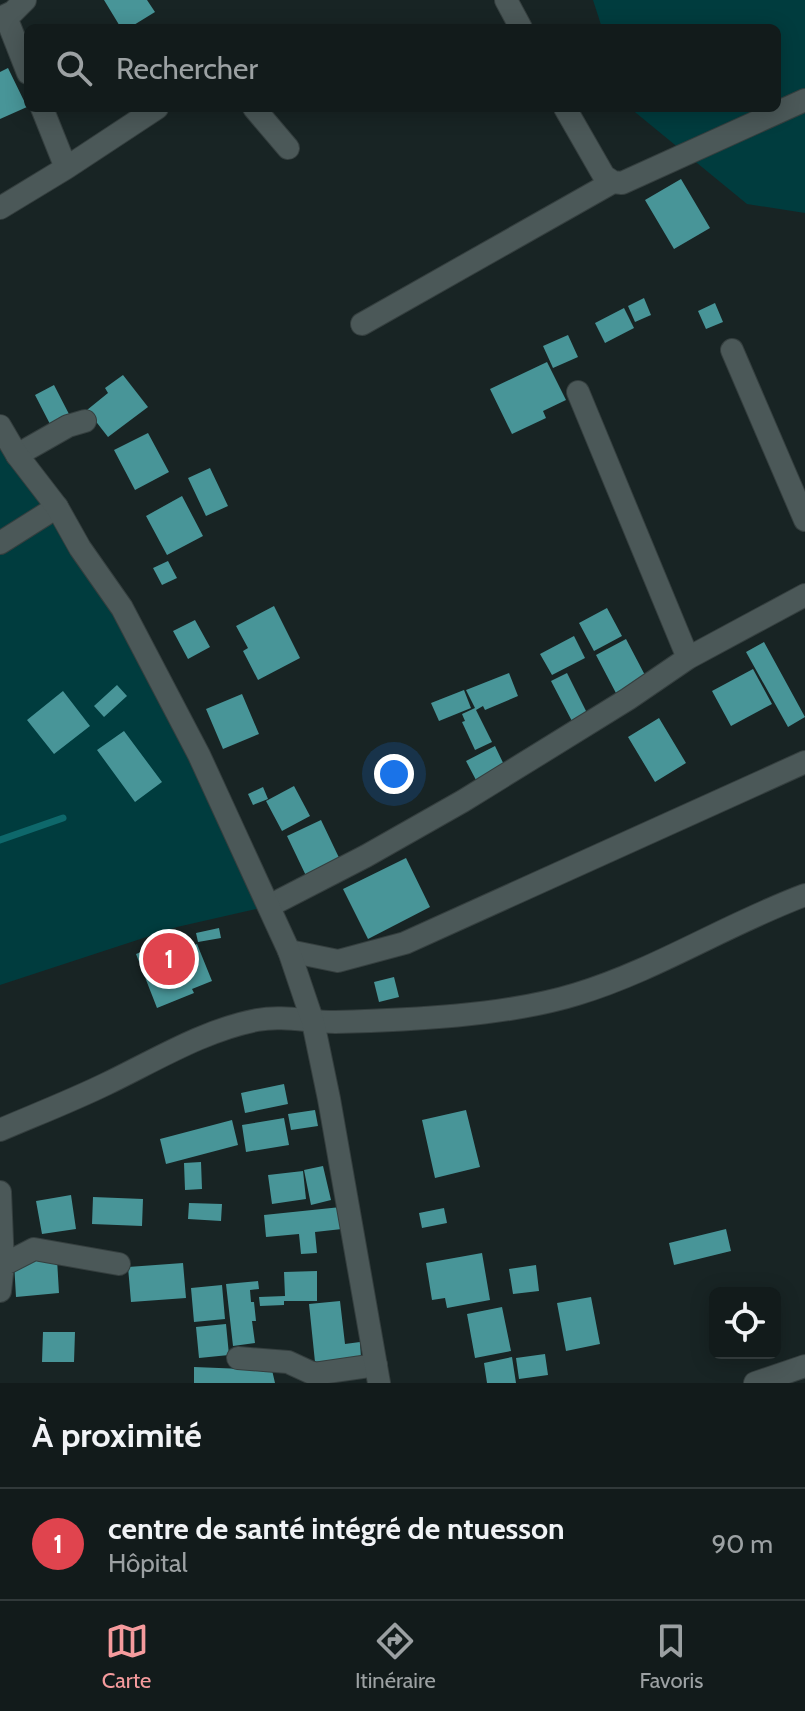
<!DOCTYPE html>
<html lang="fr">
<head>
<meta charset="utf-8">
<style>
	body { margin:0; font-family:Cabin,sans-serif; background:#1b2424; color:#f1f3f6 }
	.controls { position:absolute; right:24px; bottom:24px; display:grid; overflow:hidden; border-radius:12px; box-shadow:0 4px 20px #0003 }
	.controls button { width:72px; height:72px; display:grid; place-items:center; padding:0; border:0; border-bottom:2px solid #31393a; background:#121b1b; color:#f1f3f6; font:40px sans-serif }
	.you { position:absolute; left:394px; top:774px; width:28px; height:28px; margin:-20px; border:6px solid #fff; border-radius:50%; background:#1a73e8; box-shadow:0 0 0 12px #1a73e833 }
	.badge { display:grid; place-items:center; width:52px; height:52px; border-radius:50%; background:#f59b9d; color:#fff; font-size:26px; font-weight:700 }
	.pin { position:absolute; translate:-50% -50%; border:4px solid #fff; box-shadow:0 2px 8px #0006 }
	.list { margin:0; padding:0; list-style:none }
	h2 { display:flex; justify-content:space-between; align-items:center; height:104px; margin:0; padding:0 32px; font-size:34px }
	h2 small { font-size:26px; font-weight:400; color:#9ca1a3 }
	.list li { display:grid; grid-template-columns:52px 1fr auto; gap:24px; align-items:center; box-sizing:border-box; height:112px; padding:0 32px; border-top:2px solid #31393a }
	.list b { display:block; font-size:30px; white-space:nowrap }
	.list p { margin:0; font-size:26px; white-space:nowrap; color:#9ca1a3 }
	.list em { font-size:26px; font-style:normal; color:#9ca1a3 }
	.icon { flex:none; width:44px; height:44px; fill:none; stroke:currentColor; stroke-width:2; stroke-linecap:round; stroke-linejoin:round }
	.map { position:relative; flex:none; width:805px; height:1383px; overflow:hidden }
	.search { position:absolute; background:#121b1b; box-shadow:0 4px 20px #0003; left:24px; right:24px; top:24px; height:88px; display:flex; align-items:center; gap:20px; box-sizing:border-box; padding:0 28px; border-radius:12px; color:#9ca1a3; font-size:30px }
	.sheet { height:216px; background:#121b1b }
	nav { display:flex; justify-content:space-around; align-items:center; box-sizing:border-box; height:112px; border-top:2px solid #31393a; background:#121b1b; font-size:22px; color:#9ca1a3 }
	nav a { display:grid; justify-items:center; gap:4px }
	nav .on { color:#f59b9d }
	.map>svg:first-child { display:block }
</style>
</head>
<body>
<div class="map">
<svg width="805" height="1383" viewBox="0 0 805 1383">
	<rect width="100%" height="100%" fill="#182424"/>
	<path fill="#003c3e" d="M593,0H805V213L747,204L630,108H777V28H602Z
		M0,447L57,507L269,906L177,927L0,985Z"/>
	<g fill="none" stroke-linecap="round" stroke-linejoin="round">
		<path stroke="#0e686b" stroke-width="7" d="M0,840L63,818"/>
	</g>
	<path fill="#489598" d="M104,0H147L155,12L129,28H121Z
		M8,68L27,107L0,119V72Z
		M681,179L710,228L674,249L645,200Z
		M644,298L651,315L635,322L628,306Z
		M715,303L723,322L706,329L698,311Z
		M624,308L634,328L605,343L595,323Z
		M568,335L578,357L553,368L543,346Z
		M547,362L566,400L543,411L546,418L512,434L490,389Z
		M123,375L148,407L108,437L87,410L108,393L105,388Z
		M54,385L70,416L51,426L35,395Z
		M148,433L169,472L135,490L114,450Z
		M210,468L228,506L206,516L188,478Z
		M182,496L203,536L167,555L146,516Z
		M168,561L177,578L162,585L153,568Z
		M274,606L300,658L258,680L243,651L248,648L236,626Z
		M607,608L622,636L594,651L579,623Z
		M195,620L210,647L188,659L173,631Z
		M574,636L585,658L552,675L540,654Z
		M626,639L647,679L617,695L596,655Z
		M764,642L805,717L788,727L746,652Z
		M753,669L772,704L731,726L712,691Z
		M509,673L518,696L485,710L483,706L476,710L466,690Z
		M567,673L589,717L574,725L551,681Z
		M117,685L127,696L104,717L94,706Z
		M464,690L471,708L439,721L431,703Z
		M63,691L90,726L54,754L27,720Z
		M242,694L259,734L223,749L206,709Z
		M475,708L492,742L475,750L462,722L465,721L462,714Z
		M659,718L686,763L655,782L628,737Z
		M124,731L162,782L135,802L97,750Z
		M495,746L507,771L476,780L466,761Z
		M294,786L310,816L282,831L266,801Z
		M263,787L268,799L253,805L248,794Z
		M321,820L343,866L309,882L287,836Z
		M406,858L430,907L368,939L343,889Z
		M219,928L221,938L198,942L196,933Z
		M184,935L189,947L197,944L212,981L192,989L194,993L157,1008L136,954Z
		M394,977L399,997L379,1002L374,982Z
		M284,1084L288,1104L245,1113L241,1093Z
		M315,1110L318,1126L291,1130L288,1114Z
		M466,1110L480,1167L435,1178L422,1120Z
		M284,1118L289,1145L246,1152L242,1125Z
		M232,1120L238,1145L166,1164L160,1139Z
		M201,1162L202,1189L185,1190L184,1163Z
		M323,1166L331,1200L311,1205L304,1170Z
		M303,1171L306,1199L272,1204L268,1175Z
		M71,1195L76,1229L42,1234L36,1201Z
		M93,1197L143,1199L142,1226L92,1224Z
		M189,1203L222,1204L221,1221L188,1219Z
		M341,1207L342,1229L315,1232L317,1253L301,1254L299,1234L266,1237L264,1215Z
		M444,1208L447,1223L422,1228L419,1213Z
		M726,1229L731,1251L674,1265L669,1243Z
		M482,1253L490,1300L447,1308L445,1298L432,1300L426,1263Z
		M57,1259L59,1293L16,1297L14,1262Z
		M183,1263L186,1298L131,1302L128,1267Z
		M536,1265L539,1291L513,1294L509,1269Z
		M317,1271V1301H284V1305L260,1306L259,1297L285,1296L284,1272Z
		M258,1281L259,1289L250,1290L251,1302H254L256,1321H252L255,1343L233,1346L226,1284Z
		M222,1285L225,1319L194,1322L191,1288Z
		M591,1297L600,1344L566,1351L557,1303Z
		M340,1301L345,1344L360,1342L361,1358L315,1362L309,1304Z
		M502,1307L511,1351L475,1358L467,1314Z
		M226,1324L229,1355L199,1358L196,1327Z
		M43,1332H75L74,1362H42Z
		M545,1354L548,1375L519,1379L516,1358Z
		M512,1357L516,1383H487L484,1363Z
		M194,1367L272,1370L275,1383H194Z"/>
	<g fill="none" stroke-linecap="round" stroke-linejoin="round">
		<g stroke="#353f3f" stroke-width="24">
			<path id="minor" d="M506,0L521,28
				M6,17L28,73
				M0,18L13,12L25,0
				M254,108L288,148
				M565,108L604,176L613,182L622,183L805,100
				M66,168L157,108
				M0,208L66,168L42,108
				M362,324L613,182
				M732,350L805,520
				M578,392L688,658
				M17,455L68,426L85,421
				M0,543L57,507
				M269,906L366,856L463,801L628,699L688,658L805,595
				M289,951L338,961L405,943L805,762
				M0,1130C35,1115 71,1101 106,1084C154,1061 204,1030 257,1020C283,1015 309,1022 335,1022C409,1020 506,1016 577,994C656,970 727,924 805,895
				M0,1192L3,1265L0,1291
				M3,1265L34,1249L119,1264
				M238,1358L288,1362L314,1374L376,1365
				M755,1383L805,1366"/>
		</g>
		<g stroke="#353f3f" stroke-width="24">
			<path id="tertiary" d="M0,426L17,455L57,507L80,548L122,608L199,755L289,951L313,1022L329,1099L379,1383"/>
		</g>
		<use href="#minor" stroke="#4b5858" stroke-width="22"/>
		<use href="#tertiary" stroke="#4b5858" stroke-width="22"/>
	</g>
</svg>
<div class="controls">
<button><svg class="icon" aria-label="locate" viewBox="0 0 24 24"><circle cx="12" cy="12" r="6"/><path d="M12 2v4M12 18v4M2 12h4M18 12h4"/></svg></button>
</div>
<div class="you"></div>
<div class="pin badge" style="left:169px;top:959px;background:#e0444e">1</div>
<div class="search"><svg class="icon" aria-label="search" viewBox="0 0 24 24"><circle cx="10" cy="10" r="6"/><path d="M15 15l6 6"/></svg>Rechercher</div>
</div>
<section class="sheet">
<h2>À proximité<small></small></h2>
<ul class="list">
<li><span class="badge" style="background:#e0444e">1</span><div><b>centre de santé intégré de ntuesson</b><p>Hôpital</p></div><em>90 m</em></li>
</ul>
</section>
<nav>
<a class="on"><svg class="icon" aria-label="map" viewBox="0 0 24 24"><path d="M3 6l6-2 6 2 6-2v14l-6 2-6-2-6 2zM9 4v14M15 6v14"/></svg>Carte</a>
<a><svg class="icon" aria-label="directions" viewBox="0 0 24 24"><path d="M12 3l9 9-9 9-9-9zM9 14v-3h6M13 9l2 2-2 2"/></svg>Itinéraire</a>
<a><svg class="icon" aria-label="saved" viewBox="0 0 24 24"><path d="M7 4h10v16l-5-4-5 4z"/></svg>Favoris</a>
</nav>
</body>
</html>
